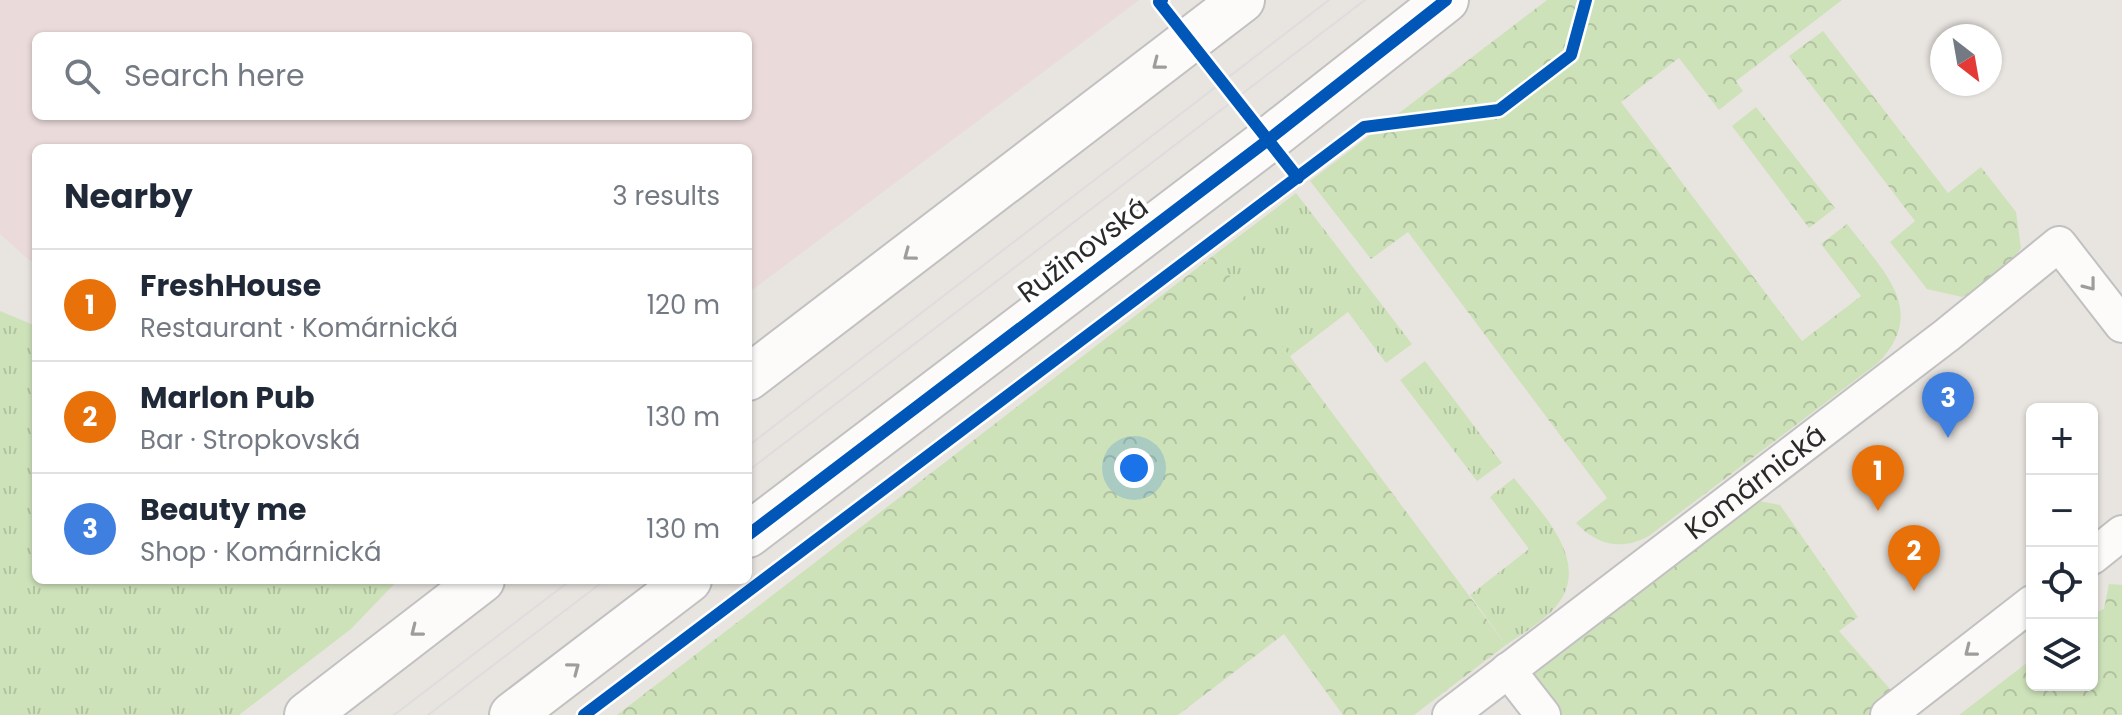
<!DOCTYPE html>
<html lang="en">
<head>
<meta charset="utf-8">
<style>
	body { margin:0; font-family:Poppins,sans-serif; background:#f2f2f3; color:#1f2937 }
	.controls { position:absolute; right:24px; bottom:24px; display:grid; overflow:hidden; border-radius:12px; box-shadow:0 2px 6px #0004 }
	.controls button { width:72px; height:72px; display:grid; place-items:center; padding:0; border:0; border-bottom:2px solid #e0e1e3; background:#fff; color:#1f2937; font:40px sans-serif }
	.compass { position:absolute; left:1930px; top:24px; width:72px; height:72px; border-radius:50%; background:#fff; box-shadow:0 2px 6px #0004; rotate:149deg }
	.you { position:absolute; left:1134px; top:468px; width:28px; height:28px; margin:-20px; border:6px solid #fff; border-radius:50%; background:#1a73e8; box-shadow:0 0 0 12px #1a73e833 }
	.badge { display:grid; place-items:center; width:52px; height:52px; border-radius:50%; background:#0f766e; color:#fff; font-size:26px; font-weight:700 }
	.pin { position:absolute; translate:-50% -66px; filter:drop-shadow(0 2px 4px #0008) }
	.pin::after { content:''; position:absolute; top:42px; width:28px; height:24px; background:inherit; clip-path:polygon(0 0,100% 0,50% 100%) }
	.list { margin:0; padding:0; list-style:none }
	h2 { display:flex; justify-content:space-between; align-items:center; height:104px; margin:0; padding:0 32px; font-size:34px }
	h2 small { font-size:26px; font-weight:400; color:#747a83 }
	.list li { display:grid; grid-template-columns:52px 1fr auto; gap:24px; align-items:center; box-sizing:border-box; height:112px; padding:0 32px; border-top:2px solid #e0e1e3 }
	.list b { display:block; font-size:30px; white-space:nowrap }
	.list p { margin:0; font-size:26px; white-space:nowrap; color:#747a83 }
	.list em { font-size:26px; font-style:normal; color:#747a83 }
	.icon { flex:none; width:44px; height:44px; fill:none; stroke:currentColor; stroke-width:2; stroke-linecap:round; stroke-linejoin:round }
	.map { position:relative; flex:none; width:2122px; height:715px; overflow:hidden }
	.search { position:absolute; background:#fff; box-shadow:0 2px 6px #0004; left:32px; top:32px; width:720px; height:88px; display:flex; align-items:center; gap:20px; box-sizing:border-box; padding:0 28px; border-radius:12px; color:#747a83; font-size:30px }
	.panel { position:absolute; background:#fff; box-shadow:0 2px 6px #0004; left:32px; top:144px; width:720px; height:440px; border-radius:12px }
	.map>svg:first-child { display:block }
</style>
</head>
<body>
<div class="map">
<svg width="2122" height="715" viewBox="0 0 2122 715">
	<defs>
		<pattern id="grass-tufts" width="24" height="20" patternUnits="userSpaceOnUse" patternTransform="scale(2)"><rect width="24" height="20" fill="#cee2ba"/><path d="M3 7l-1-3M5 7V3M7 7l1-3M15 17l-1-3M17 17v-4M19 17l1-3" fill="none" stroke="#b1c2a0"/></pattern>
		<pattern id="forest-crowns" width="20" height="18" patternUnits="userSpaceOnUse" patternTransform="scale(2)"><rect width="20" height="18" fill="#cee2ba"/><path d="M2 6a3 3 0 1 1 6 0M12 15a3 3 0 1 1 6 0" fill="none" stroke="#b1c2a0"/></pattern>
	</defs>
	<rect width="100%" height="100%" fill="#e8e4e0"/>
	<path fill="#eadada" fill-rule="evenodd" d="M0,0H1139L748,293V148H36V266L0,234ZM36,36H748V116H36Z"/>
	<path fill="url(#grass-tufts)" d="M1296,193L1412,344L1386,363L1348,312L1289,357L1214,255Z
		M0,311L36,326V580H398L351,629L239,715H0Z
		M1425,361L1502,463L1477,481L1400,380Z
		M1514,478C1543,515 1597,566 1551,612C1538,624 1521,635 1506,645L1470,595L1529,549L1490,497Z"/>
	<path fill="url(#forest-crowns)" d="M1547,0H1842L1736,81L1743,91L1719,110L1679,58L1621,102L1802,341L1861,296L1821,244L1847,224C1881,269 1930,310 1878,363L1649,536C1621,551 1597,545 1576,523L1607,498L1408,232L1371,259L1310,181Z
		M1823,31L1948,193L1981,167L2016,212L2021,248L2000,278L1962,297L1927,289L1890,242L1915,221L1789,56Z
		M1756,107L1835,208L1809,228L1732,126Z
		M1214,255L1506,645L1414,715H1343L1284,634L1178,715H617Z
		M1748,499L1780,505L1858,617L1839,631L1897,697L1874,715H1556L1521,670Z
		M2109,584L2122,585V715H1959L2032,659V685H2092V614L2104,609Z"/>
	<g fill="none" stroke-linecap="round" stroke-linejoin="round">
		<g stroke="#c2c1c1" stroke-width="38">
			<g id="minor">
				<path d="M2092,557L2122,533"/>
				<path d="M1508,670L1543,715"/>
				<path id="s1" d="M1450,715L1947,335L2059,244L2122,325"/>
				<path d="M1888,715L2032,603"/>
			</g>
		</g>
		<g stroke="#c2c1c1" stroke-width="48">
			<path id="tertiary" d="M748,378L1242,0
				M748,535L1268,140L1446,0
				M307,715L482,580
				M512,715L689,580"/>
		</g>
		<use href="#minor" stroke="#fcfbfa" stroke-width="34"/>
		<use href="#tertiary" stroke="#fcfbfa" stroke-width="44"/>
		<path stroke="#deddde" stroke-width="2" d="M748,446L1329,0
			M748,471L1365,0
			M394,715L571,580
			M428,715L605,580"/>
		<g stroke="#fff" stroke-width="17">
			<path id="cycleway" d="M1162,0L1159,2L1298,178
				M748,535L1268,140L1446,0
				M584,715L1364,127L1499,110L1571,55L1586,0"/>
		</g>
		<use href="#cycleway" stroke="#0057b8" stroke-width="12"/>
	</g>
	<defs><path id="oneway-chevron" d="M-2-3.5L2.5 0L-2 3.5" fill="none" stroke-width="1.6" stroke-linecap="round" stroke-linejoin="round" transform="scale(2)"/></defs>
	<g stroke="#9e9d9c">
		<use href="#oneway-chevron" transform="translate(1158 64) rotate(142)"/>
		<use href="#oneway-chevron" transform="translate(909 255) rotate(143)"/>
		<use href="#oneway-chevron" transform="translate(2090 285) rotate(52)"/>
		<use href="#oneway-chevron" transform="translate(416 631) rotate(142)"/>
		<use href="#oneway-chevron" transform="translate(1970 651) rotate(142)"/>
		<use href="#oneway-chevron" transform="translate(574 668) rotate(-37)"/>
	</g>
	<g text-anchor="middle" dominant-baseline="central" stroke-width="8" stroke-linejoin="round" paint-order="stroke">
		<g font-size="28" fill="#2a2a2a" stroke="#fff">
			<text transform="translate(1083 250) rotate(-37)">Ružinovská</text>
			<text stroke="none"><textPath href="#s1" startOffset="384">Komárnická</textPath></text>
		</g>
	</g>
</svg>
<div class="controls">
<button>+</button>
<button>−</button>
<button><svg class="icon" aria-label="locate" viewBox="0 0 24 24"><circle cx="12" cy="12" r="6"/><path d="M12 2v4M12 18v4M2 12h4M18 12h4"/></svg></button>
<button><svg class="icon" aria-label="layers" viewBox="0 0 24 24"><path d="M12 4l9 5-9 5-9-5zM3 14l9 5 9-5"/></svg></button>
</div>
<svg class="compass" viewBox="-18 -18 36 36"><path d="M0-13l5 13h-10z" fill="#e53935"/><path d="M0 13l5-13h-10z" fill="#747a83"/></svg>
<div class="you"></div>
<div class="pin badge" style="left:1878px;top:511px;background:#e8710a">1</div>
<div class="pin badge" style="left:1914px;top:591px;background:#e8710a">2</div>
<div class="pin badge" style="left:1948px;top:438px;background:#3f7fe0">3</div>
<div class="search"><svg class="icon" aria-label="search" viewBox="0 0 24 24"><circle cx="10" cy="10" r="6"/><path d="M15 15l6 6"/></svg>Search here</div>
<section class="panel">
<h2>Nearby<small>3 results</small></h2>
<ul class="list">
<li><span class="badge" style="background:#e8710a">1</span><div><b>FreshHouse</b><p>Restaurant · Komárnická</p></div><em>120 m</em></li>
<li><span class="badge" style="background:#e8710a">2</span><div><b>Marlon Pub</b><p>Bar · Stropkovská</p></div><em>130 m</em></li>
<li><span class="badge" style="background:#3f7fe0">3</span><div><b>Beauty me</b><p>Shop · Komárnická</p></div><em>130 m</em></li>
</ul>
</section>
</div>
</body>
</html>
